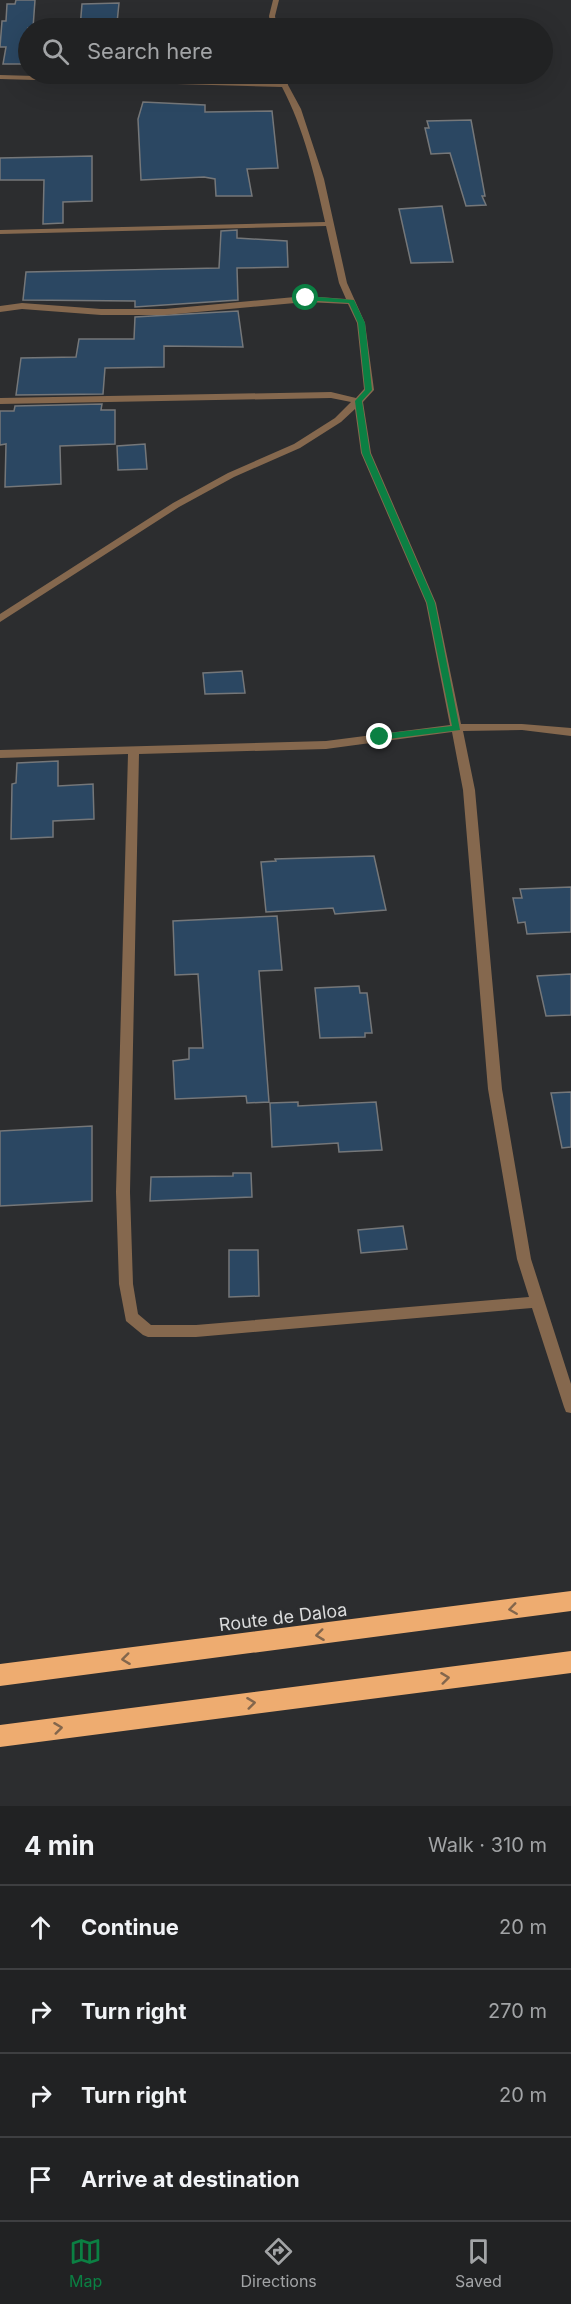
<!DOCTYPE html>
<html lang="en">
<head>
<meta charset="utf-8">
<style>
	body { margin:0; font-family:Inter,sans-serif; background:#2d2f30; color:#f1f3f6 }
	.stop { position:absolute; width:18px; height:18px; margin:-14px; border:4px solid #0b8043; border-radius:50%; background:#fff }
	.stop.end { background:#0b8043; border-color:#fff; box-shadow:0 2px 6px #0008 }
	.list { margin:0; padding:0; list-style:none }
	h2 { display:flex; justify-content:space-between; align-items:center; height:78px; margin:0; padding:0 24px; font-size:26px }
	h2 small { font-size:20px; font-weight:400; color:#a2a4a6 }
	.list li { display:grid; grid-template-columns:39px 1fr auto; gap:18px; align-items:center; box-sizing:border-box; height:84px; padding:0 24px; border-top:2px solid #3e3f41 }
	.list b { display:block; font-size:22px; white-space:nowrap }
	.list em { font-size:20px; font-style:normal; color:#a2a4a6 }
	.icon { flex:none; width:33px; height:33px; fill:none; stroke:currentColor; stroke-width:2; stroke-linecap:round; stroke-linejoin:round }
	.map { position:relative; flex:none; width:571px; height:1806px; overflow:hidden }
	.search { position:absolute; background:#212223; box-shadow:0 6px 24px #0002; left:18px; right:18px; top:18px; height:66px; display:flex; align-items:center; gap:15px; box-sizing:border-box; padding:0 21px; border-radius:33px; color:#a2a4a6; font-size:22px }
	.sheet { height:414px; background:#212223 }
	nav { display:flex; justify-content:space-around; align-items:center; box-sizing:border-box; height:84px; border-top:2px solid #3e3f41; background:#212223; font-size:16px; color:#a2a4a6 }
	nav a { display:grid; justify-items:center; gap:3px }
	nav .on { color:#0b8043 }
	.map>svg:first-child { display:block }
</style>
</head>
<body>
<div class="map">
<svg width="571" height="1806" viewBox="0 0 571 1806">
	<rect width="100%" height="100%" fill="#2c2d2f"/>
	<path fill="#2b4762" stroke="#757779" stroke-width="1.5" d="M16,0H35L33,28H28V64H3L6,47H0L2,21H6L7,4H15Z
		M119,3L117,23H106L105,28H80L82,4Z
		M143,102L205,105V112L272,111L278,168L247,169L252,196H216L215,179L204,177L141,180L138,119Z
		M471,120L485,196H482L486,205L466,206L450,153L431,154L425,128H429L427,121Z
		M92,156V201L63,202V223L43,224L44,180H0V158Z
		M442,206L453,262L411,263L399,209Z
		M237,230V238L287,241L288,267L237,268L238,300L135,307V301L23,300L26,272L219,268L221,231Z
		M238,311L243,347L164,346V367L105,368L103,394L16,395L21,358L76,357L79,339H134L135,317Z
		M102,404L101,410H115V444L60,446L61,484L5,487L6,444L0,445V411H14L15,406Z
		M145,444L147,469L118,470L117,446Z
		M242,671L245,693L205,694L203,673Z
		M58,761V786L93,784L94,819L53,821V837L11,839L12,784L16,783L17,763Z
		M374,856L386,910L335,914L333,908L266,912L261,862L276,861L275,859Z
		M571,887V932L527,934L525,922L518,923L513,898H522L520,889Z
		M277,916L282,970L259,971L269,1102L247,1103L246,1096L175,1099L173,1061L189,1059V1048H203L198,974L175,975L173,921Z
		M571,974V1015L546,1016L537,976Z
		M359,986L360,993H367L372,1033H365V1037L320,1038L315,988Z
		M571,1092V1147L562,1148L551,1093Z
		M298,1102V1106L376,1102L382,1150L339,1152L338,1143L272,1147L270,1103Z
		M92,1126V1201L0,1206V1131Z
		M233,1173H251L252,1197L150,1201L151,1177L233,1176Z
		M403,1226L407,1249L361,1253L358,1230Z
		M229,1250H258L259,1296L229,1297Z"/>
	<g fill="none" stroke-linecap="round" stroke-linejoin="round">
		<path fill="#85684e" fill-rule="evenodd" d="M273,0H279L275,16L277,28H271L269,16Z
			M278,74H286L288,85L301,109L324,179L347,283L365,323L374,390L363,402L371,453L436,603L461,724H522L571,728V736L522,730L463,731L475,790L502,1089L531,1259L571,1384V1413L566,1412L564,1407L532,1308L196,1337H148L143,1335L126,1321L119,1284L116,1192L128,754L0,758V750L326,741L450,725L426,603L361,453L355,409L341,422L300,448L234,477L179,507L0,622V614L173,503L228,473L294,444L335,418L351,402L331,398L0,404V398L331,392L356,398L364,389L357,323L348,304L306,302L165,315H101L22,309L0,312V306L22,303L101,309H165L306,296L346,299L339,283L326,226L0,234V230L325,222C315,176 304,129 282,87L0,79V75L280,83ZM452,732L463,790L488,1089L517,1259L529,1297L196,1325H151L138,1314L133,1284L130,1192L139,754L326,749Z"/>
		<path fill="#eeac70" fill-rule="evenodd" d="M571,1591V1611L0,1686V1664Z
			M571,1651V1673L0,1747V1725Z"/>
	</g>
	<defs><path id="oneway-chevron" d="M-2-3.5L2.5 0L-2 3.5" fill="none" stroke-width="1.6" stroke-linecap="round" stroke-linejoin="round" transform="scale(1.5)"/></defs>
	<g stroke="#83664c">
		<use href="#oneway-chevron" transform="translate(513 1609) rotate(172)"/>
		<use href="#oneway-chevron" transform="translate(320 1635) rotate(173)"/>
		<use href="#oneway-chevron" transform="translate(126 1659) rotate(173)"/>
		<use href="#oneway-chevron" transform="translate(445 1678) rotate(-7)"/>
		<use href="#oneway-chevron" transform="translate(251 1703) rotate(-7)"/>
		<use href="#oneway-chevron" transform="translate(58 1728) rotate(-7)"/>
	</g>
	<path fill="#0b8043" d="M306,296L354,300L365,323L372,390L362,401L370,453L435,603L460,730L380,740L375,737L380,734L452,726L427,603L362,453L355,401L365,390L358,323L349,303L303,300Z"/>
	<g text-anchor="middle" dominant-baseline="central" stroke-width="6" stroke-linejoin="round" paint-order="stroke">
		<g font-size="18" fill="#dbdcdd" stroke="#2c2d2f">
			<text transform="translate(283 1617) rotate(-7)">Route de Daloa</text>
		</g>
	</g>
</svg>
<div class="stop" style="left:306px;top:298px"></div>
<div class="stop end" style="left:380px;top:737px"></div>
<div class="search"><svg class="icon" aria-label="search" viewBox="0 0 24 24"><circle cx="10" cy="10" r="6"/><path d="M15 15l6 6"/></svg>Search here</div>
</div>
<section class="sheet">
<h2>4 min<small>Walk · 310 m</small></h2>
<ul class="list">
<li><svg class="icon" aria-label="ahead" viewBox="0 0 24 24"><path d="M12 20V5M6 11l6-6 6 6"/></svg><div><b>Continue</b></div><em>20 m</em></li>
<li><svg class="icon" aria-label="right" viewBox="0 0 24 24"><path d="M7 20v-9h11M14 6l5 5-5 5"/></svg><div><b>Turn right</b></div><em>270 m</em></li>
<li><svg class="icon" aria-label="right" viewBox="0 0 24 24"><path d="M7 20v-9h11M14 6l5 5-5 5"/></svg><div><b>Turn right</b></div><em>20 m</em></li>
<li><svg class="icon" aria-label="arrive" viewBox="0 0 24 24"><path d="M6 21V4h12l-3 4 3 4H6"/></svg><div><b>Arrive at destination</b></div></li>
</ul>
</section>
<nav>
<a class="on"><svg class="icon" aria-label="map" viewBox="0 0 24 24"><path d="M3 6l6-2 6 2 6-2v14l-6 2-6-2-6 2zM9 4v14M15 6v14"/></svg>Map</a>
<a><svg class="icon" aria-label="directions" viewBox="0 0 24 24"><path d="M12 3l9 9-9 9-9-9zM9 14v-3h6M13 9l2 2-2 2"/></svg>Directions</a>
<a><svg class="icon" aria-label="saved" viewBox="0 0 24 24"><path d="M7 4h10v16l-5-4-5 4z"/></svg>Saved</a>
</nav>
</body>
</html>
